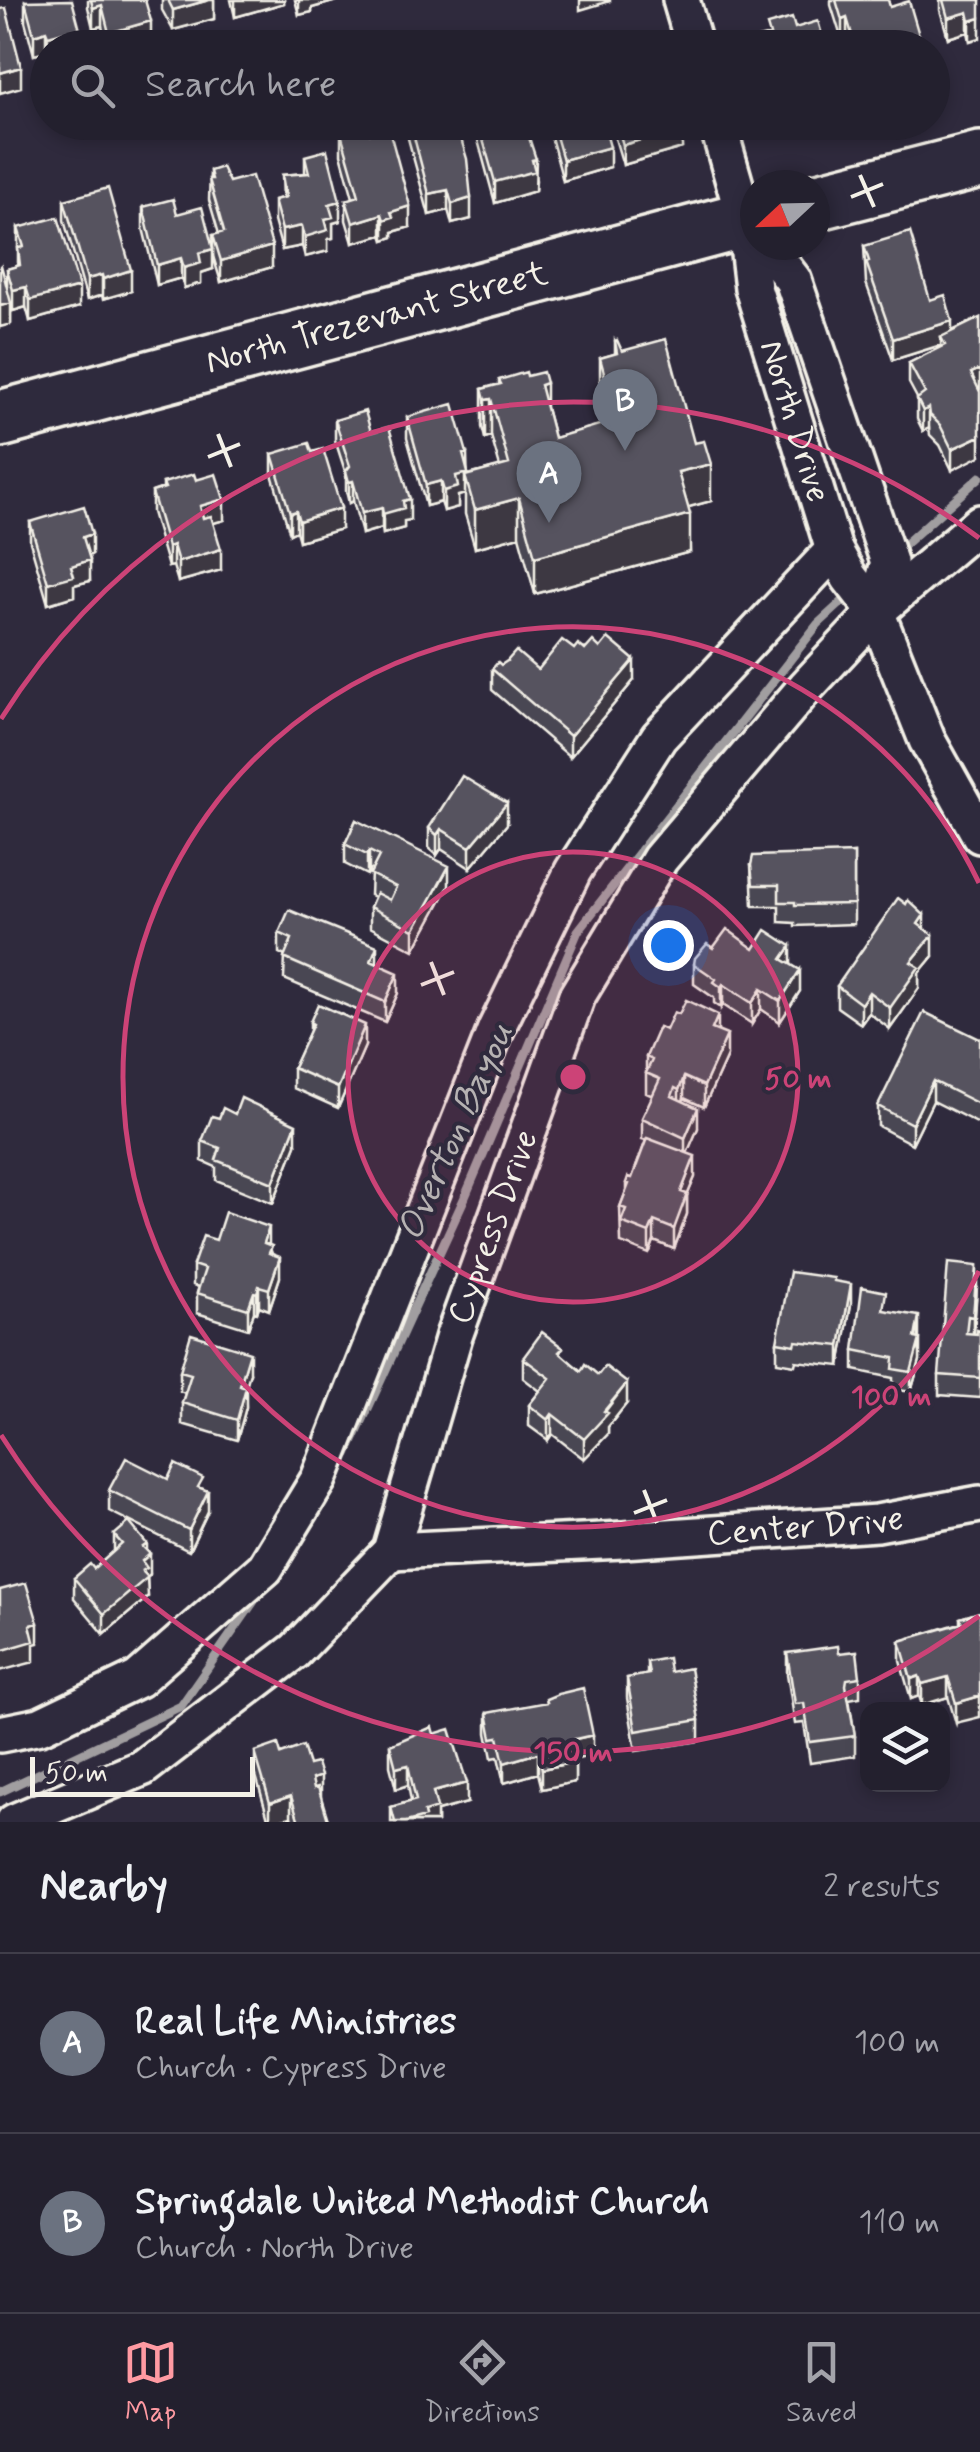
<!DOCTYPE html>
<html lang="en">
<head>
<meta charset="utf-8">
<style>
	body { margin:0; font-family:Mynerve,sans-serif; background:#2b2836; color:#f1f3f6 }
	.controls { position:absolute; right:30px; bottom:30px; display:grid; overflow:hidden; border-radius:20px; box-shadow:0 5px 15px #0003 }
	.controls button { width:90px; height:90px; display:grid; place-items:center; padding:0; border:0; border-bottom:2px solid #403e4a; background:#23202e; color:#f1f3f6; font:50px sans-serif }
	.compass { position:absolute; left:740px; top:170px; width:90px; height:90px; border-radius:50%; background:#23202e; box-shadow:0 5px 15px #0003; rotate:248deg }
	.scale { position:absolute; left:30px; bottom:25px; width:225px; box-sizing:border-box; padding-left:10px; border:5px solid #f4f1e8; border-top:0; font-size:28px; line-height:35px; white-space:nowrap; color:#f4f1e8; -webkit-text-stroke:8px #2f2a3d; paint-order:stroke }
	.you { position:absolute; left:668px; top:945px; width:35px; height:35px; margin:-25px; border:8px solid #fff; border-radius:50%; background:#1a73e8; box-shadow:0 0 0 15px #1a73e833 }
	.badge { display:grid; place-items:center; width:65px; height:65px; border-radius:50%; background:#ff9aa2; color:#fff; font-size:32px; font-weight:700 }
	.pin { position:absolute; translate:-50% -82px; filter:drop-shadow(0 2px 5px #0008) }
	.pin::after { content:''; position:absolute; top:52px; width:35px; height:30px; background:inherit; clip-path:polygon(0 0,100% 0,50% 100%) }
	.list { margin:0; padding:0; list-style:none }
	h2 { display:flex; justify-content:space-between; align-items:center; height:130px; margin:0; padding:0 40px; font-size:42px }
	h2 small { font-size:32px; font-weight:400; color:#a3a3aa }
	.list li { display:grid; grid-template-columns:65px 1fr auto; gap:30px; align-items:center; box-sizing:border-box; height:180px; padding:0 40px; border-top:2px solid #403e4a }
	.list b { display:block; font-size:38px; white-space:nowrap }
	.list p { margin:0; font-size:32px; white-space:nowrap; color:#a3a3aa }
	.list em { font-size:32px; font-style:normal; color:#a3a3aa }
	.icon { flex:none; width:55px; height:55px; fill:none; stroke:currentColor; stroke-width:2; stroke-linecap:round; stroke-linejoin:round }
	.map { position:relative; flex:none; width:980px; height:1822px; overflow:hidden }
	.search { position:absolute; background:#23202e; box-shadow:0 5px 15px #0003; left:30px; right:30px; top:30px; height:110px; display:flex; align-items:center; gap:25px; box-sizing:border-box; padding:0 35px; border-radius:55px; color:#a3a3aa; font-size:38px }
	.sheet { height:490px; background:#23202e }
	nav { display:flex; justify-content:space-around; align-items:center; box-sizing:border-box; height:140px; border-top:2px solid #403e4a; background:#23202e; font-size:28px; color:#a3a3aa }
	nav a { display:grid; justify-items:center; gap:5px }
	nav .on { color:#ff9aa2 }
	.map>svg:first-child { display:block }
</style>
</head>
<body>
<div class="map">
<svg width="980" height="1822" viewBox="0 0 980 1822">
	<rect width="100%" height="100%" fill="#2f2a3d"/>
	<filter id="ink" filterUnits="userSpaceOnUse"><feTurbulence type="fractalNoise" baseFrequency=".01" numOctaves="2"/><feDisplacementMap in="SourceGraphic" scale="20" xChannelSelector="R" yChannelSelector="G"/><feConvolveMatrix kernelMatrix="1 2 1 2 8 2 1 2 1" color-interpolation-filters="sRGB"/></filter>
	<g filter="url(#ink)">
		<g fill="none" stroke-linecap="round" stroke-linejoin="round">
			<path stroke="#a19ea0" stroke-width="9" d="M894,554L980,477
				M347,1454L465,1197L578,931L818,624L853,592
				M0,1792L181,1706L259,1594"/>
			<g stroke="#f4f1e8" stroke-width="42">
				<g id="minor">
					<path d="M681,0L695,48"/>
					<path id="s1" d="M717,122L745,220L753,288L834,550L849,577L876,612L927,740L980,835"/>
					<path d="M766,245L793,280L889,562L876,612"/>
					<path id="s2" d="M391,1551L623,1540L877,1523L980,1504"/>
					<path d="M0,1734L40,1726L138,1679L265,1568L319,1479L496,1029L573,871L659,737L834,550"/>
					<path id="s3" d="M14,1822L142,1768L295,1651L391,1551L454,1336L577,996L660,859L806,687L876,612L980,523"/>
				</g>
			</g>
			<g stroke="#f4f1e8" stroke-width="62">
				<g id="primary">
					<path d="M815,202L980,160"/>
					<path id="s4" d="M0,419L755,217"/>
				</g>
			</g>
			<use href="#minor" stroke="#2f2a3d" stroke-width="35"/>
			<use href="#primary" stroke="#2f2a3d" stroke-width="55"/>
		</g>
		<path fill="#4a4752" stroke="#f4f1e8" stroke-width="2.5" d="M88,0H145L151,42L129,48H107L102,26L93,28L88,7Z
			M162,0H214V19L173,30L162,10Z
			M231,0H284V3L235,17Z
			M295,0H340L312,8V12L299,15Z
			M831,0H888L890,7L919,48H850L847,39L842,40L831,5Z
			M940,0H980L970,41L968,32L948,38L940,10Z
			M25,1L80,48H48V55L46,52L34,55L25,21Z
			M406,122H456L471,219L452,224L448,210L429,215L406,131Z
			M473,122H524L536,180L535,191L495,203Z
			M547,122H603L610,167L563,181Z
			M610,122H680L682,148L623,165Z
			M341,133L410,227L393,232V237L384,240L382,235L353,243L346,220V200L353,198L341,154Z
			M305,156L340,221L333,223V238L328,239V251L305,257L302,246L282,250L274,221V200L283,198L282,175L305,173Z
			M210,171L229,182L272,267L221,282L213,256V235L219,234L209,200Z
			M64,200L131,291L103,299L102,295L87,300L64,220Z
			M143,207L177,214L213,269L201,273V283L184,288L181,278L157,285L143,228Z
			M18,228L79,307L30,321L26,307L13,311L11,304V324L7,289V269L18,266Z
			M864,246L930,300L952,331L980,318V389L952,470L940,445L930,435L929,428L923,431L917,419V398L909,383V363L941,347V345L893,360L866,283Z
			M615,341L711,501L688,507L690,552L535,594L519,536L475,548L465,514V494L458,496V507L444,511L441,502L426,506L407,438V417L467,469L468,475L500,467L491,436L485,438L482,427V389L499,384V380L527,376L546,408L554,438L608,423L600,395V358L615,354Z
			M335,420L371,432L410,520L404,521V528L383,534L382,528L362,534L353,501L349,503L346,491V474L335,440Z
			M312,452L341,529L299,541L296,531L290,534L272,474V454Z
			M196,480L224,520L213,523L221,570L178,582L173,566L168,567L152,512V492L163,488V483Z
			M30,522L92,554L89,556L90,581L74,585V596L48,604L30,542Z
			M600,648L634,680L570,757L492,690V669L501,665L538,670L574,649Z
			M356,820L449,886L414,950L370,927V907L374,897L370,895L371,873L369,871L367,875L345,864V844Z
			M507,824L470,868L441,849L437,855L429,848V828Z
			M854,853V924L795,926V923L779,922V906H753L751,865Z
			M924,929L933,956L919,973V988L890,1029L869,1013L861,1024L837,1007V986Z
			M279,933L377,964L398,993L385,1022L284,979L285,956L279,953Z
			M713,948L754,949L791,964L800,991L780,1022L761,1009L752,1024L723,1005L721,1008L714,1003V998L694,984V964Z
			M310,1022L365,1046L338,1108L293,1088V1068L310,1031Z
			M666,1030L718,1031L727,1056L704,1107L684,1098L683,1101L698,1128L687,1153L695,1177L687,1196V1214L674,1249L654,1241L649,1254L621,1243L620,1207L626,1191V1183L632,1178L646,1140L642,1139V1118L653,1096L646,1093V1057Z
			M980,1039L979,1124L933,1101L912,1144L878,1126V1106Z
			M202,1141L296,1145L273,1203L216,1180V1167L202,1161Z
			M216,1240L269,1245L280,1277L269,1310L259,1306L257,1313L254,1312L248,1329L197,1313V1293L199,1287L193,1285V1265Z
			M834,1281L851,1304L840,1366L796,1361L795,1365L777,1362V1342Z
			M977,1286L974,1334H977L980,1331V1398L939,1395V1375Z
			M886,1311L919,1339L920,1360L911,1392L893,1389V1378L854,1370V1350Z
			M563,1356L581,1371L627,1403L608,1427V1434L584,1459L552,1434L548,1440L529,1426V1405L540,1391L523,1378V1358Z
			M180,1371L250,1373L245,1387L246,1407L237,1440L182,1424V1403L185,1393L180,1391Z
			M168,1479L203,1489L208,1511L189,1551L109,1511V1490Z
			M114,1535L147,1551L150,1574L147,1576L148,1597L104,1634L74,1598V1578L94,1569L114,1551Z
			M980,1612L956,1723L948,1697L922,1705L919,1696L911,1699L900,1661V1641L960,1623V1618Z
			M787,1653H839L860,1677V1697L849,1699L855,1736V1756L810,1763L804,1723L795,1724L787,1674Z
			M647,1662L699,1720V1741L636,1751L627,1698V1678L647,1675Z
			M487,1713L593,1756L575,1759V1782L542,1789L538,1773L504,1783L498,1757L492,1758L487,1733Z
			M390,1745L467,1803L437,1811V1822H391V1807L411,1801L408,1785L396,1789L390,1766Z
			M255,1752L281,1754L309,1765L328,1822H292L291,1817L269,1822L255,1772Z"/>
		<path fill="#3c3942" stroke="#f4f1e8" stroke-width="2.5" d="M209,0H214V19L173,30V10Z
			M235,0H284V3L235,17Z
			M299,0H340L312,8V12L299,15Z
			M580,0H610V1L580,10Z
			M102,5V26L93,28V8Z
			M968,12V32L948,38V18Z
			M847,18V39L842,40V20Z
			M980,18V38L970,41V21Z
			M151,21V42L129,48H109V33Z
			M80,30V48H64V35Z
			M46,31V52L34,55V35Z
			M63,32V48H48V36Z
			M919,35V48H904L909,37Z
			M21,67V87L0,93V73Z
			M682,128V148L623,165V145Z
			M610,147V167L563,181V160Z
			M536,159L535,191L495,203V182Z
			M448,190V210L429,215V194Z
			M471,198V219L452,224V204Z
			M340,201V221L333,223V238L328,239V251L305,257V237L325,219L329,204Z
			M410,206V227L393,232V237L384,240V220L391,212Z
			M382,214V235L353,243V223Z
			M302,226V246L282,250V230Z
			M272,246V267L221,282V261Z
			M213,249V269L201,273V283L184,288V268L199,253Z
			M181,258V278L157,285V265Z
			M131,270V291L103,299V279Z
			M102,275V295L87,300V279Z
			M26,287V307L13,311V290Z
			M79,287V307L30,321V300Z
			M11,303V324L0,327V306Z
			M952,321V342L941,337V345L893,360V339Z
			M980,369V389L971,394V373Z
			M546,383V421L540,385Z
			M491,399V436L485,438V400Z
			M929,408V428L923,431V411Z
			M980,436V456L952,470V449Z
			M467,453L468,487L465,476V494L458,496V507L444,511V491L456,476L463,454Z
			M711,464V501L678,510V472Z
			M353,481V501L349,503V482Z
			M441,481V502L426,506V485Z
			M519,498V536L475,548V510Z
			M224,499V520L200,527V506Z
			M410,499V520L404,521V528L383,534V514L403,501Z
			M341,508V529L299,541V521Z
			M382,508V528L362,534V513Z
			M296,511V531L290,534V513Z
			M690,514V552L535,594V557Z
			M92,534V554L83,557V537Z
			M173,545V566L168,567V547Z
			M221,549V570L178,582V562Z
			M90,560V581L74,585V596L48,604V583L71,566Z
			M634,660V680L570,757V736Z
			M507,803V824L470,868V847Z
			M441,829V849L437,855V835Z
			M369,851V871L367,875V855Z
			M449,866V886L414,950V930Z
			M924,915V935L918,924Z
			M933,935V956L919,973V988L890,1029V1008L911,962Z
			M377,946V967L371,961Z
			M791,946V966L782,959Z
			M800,970V991L780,1022V1001Z
			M398,973V993L385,1022V1002Z
			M723,984V1005L721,1008V987Z
			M761,989V1009L752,1024V1003Z
			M869,992V1013L861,1024V1004Z
			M718,1015V1035L712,1029Z
			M365,1025V1046L338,1108V1088Z
			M727,1035V1056L704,1107V1086Z
			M684,1077V1098L679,1110V1090Z
			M933,1081V1101L912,1144V1124Z
			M698,1108V1128L685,1158V1138Z
			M296,1124V1145L273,1203V1183Z
			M695,1156V1177L687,1196V1214L674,1249V1229L681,1192Z
			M654,1221V1241L649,1254V1233Z
			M269,1227V1247L264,1243Z
			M280,1257V1277L269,1310V1289Z
			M977,1266V1286L973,1337V1317Z
			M851,1284V1304L840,1366V1346Z
			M259,1286V1306L257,1313V1293Z
			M254,1292V1312L248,1329V1309Z
			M919,1316V1336L917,1352L920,1339V1360L911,1392V1372Z
			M250,1352V1373L240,1406V1385Z
			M627,1383V1403L608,1427V1434L584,1459V1439Z
			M246,1387V1407L237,1440V1420Z
			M552,1414V1434L548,1440V1420Z
			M208,1491V1511L189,1551V1530Z
			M147,1544V1556L150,1554V1574L147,1577L148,1597L104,1634V1614L142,1561L143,1547Z
			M38,1623V1643L34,1644V1662L0,1671V1651L30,1625Z
			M919,1676V1696L911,1699V1679Z
			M948,1677V1697L922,1705V1684Z
			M980,1696V1717L956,1723V1703Z
			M593,1735V1756L571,1760V1740Z
			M538,1753V1773L504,1783V1763Z
			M575,1762V1782L542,1789V1769Z
			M408,1765V1785L396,1789V1768Z
			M321,1776V1797L312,1799V1779Z
			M467,1783V1803L437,1811V1822H406L424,1812L433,1792Z
			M291,1796V1817L270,1822V1803Z"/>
		<path fill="#56525f" stroke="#f4f1e8" stroke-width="2.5" d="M72,0L80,30L64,35L63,32L48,36L46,31L34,35L25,1Z
			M91,0H145L151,21L109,33L102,5L93,8Z
			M168,0H209L173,10Z
			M836,0H888L890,7L909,1L919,35L909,37L911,45L904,48H856L847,18L842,20Z
			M943,0H980V18L970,21L968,12L948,18Z
			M6,8L21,67L0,73V9Z
			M792,18L795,28L818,21L826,48H756L754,39L770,35L767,25Z
			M410,122H456L467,159L471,198L452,204L448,190L429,194Z
			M478,122H524L536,159L532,160L535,171L495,182Z
			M552,122H603L610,147L563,160Z
			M616,122H680L682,128L623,145Z
			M366,126L370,134L389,129L410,206L391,212L393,217L384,220L382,214L353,223L346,200L359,196L341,133Z
			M327,150L340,201L329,204L333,217L325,219L328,230L305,237L302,226L282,230L274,200L286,197L282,175L309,173L305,156Z
			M222,167L229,182L252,176L272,246L221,261L213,235L224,232L209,179H212L210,171Z
			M108,188L131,270L103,279L102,275L87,279L64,200Z
			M173,199L177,214L202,207L213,249L199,253L201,263L184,268L181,258L157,265L143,207Z
			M58,217L79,287L30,300L26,287L13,290L7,269L20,265L18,248L24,247L18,228Z
			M910,232L930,300L945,295L952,321L893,339L866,262L869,261L864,246Z
			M1,265L11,303L0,306V266Z
			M980,318V369L971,373L980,392V436L952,449L940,425L930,415L929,408L923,411L917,399L925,393L909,363L945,345L941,337Z
			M666,339L694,443L704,441L711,464L678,472L690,514L535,557L519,498L475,510L465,476L509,464L491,399L485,400L482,389L501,384L499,380L526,372L527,376L543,372L546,383L540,385L554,438L617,420L600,358L617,353L615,341L617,340L622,351Z
			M453,404L467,453L463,454L468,473L456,476L458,487L444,491L441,481L426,485L407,417Z
			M365,411L371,432L389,427L410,499L403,501L404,508L383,514L382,508L362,513L353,481L349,482L346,471L350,466L335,420Z
			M309,443L312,452L323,449L341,508L299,521L296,511L290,513L272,454Z
			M194,474L196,480L216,474L224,499L200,506L203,518L211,516L221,549L178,562L173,545L168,547L152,492L165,488L163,483Z
			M84,506L92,534L83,537L90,560L71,566L74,576L48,583L30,522Z
			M608,638L634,660L570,736L492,669L498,662L501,665L507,661L516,651L538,670L562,640L574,649L578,644L585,650L593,641L600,648Z
			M462,776L507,803L470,847L441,829L437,835L429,828Z
			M356,820L449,866L414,930L370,907L376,893L390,900L396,887L370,874L379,856L369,851L367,855L345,844Z
			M854,853V904L795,905V902H779V885H753L751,865L753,856Z
			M898,898L906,904L908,900L924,915L918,924L933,935L911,962L919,967L890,1008L869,992L861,1004L837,986Z
			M289,910L377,946L371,961L398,973L385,1002L284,958L292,939L279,933Z
			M727,929L754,949L766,930L791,946L782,959L800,970L780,1001L761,989L752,1003L723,984L721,987L714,982L716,979L694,964L695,958L707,944L713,948Z
			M686,1000L718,1015L712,1029L727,1035L704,1086L684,1077L679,1090L675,1088L672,1096L698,1108L685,1138L642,1118L660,1079L646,1073L652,1060L646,1057L659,1027L666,1030L674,1012L679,1014Z
			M318,1004L365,1025L338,1088L293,1068L313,1024L310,1022Z
			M924,1012L980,1039V1103L979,1104L933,1081L912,1124L878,1106Z
			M241,1098L296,1124L273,1183L216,1160L220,1148L202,1141L212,1116L219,1118L223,1108L235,1114Z
			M647,1138L695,1156L681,1192L687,1194L674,1229L654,1221L649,1233L621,1222L626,1209L620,1207L629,1184L626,1183L628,1177L632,1178Z
			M225,1212L269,1227L264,1243L272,1246L269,1253L280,1257L269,1289L259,1286L257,1293L254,1292L248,1309L197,1293L205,1269L193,1265L203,1236L216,1240Z
			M948,1263L977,1266L973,1317L968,1316L966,1333L977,1334V1330L980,1331V1378L939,1375Z
			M790,1272L834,1278V1281L851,1284L840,1346L796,1341L795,1345L777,1342Z
			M862,1287L886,1292L883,1310L919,1316L915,1338L920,1339L911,1372L893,1369L894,1358L854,1350Z
			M542,1332L563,1348L559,1352L581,1371L585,1364L598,1375L605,1366L627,1383L604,1411L608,1413L584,1439L552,1414L548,1420L529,1405L550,1378L523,1358Z
			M191,1334L250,1352L240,1385L246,1387L237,1420L182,1403L191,1374L180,1371Z
			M126,1458L168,1479L175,1464L203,1478L198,1487L208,1491L189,1530L109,1490Z
			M129,1522L147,1544L143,1547L150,1554L142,1561L147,1568L142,1571L148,1577L104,1614L74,1578L90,1564L94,1569L122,1544L114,1535Z
			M26,1583L38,1623L30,1625L34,1641L0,1651V1590Z
			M980,1612V1696L956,1703L948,1677L922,1684L919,1676L911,1679L900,1641L962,1623L960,1618Z
			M838,1646L839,1653L857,1651L860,1677L847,1679L846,1685L855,1736L810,1742L804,1703L795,1704L787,1653Z
			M668,1658L670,1672L690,1668L699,1720L636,1731L627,1678L649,1674L647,1662Z
			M583,1688L593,1735L571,1740L575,1762L542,1769L538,1753L504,1763L498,1737L492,1738L487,1713L547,1702L546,1699L558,1694Z
			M432,1727L434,1734L450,1729L467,1783L433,1792L437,1808L424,1812L425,1817L406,1822H395L391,1807L416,1800L408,1765L396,1768L390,1745Z
			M278,1744L281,1754L303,1746L309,1765L317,1763L321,1776L312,1779L314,1788L318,1787L328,1820L322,1822H299L291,1796L270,1803L255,1752Z"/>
	</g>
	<path fill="none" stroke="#f4f1e8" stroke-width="4" d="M860,175L874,207M851,197L883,184M218,434L231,467M208,457L240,444M431,962L444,995M421,985L454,972M644,1490L657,1523M634,1513L667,1500"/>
	<circle cx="573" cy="1077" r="225" fill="#cc4377" fill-opacity=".12"/>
	<g fill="none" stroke="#cc4377" stroke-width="5">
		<circle cx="573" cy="1077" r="225"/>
		<path d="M979 1271A450 450 0 1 1 979 883"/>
		<path d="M979 1616A675 675 0 0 1 1 1435M1 719A675 675 0 0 1 979 538"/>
	</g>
	<g text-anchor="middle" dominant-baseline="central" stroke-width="8" stroke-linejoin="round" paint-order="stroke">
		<g font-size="35" fill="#f4f1e8" stroke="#2f2a3d">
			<text stroke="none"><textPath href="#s4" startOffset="390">North Trezevant Street</textPath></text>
			<text stroke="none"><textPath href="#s1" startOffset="310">North Drive</textPath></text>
			<text stroke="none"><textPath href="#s3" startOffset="810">Cypress Drive</textPath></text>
			<text stroke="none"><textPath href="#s2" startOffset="415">Center Drive</textPath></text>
		</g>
		<g font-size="38" font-style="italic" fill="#b6b2b2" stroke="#2f2a3d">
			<text transform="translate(456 1132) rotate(-66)">Overton Bayou</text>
		</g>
	</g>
	<circle cx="573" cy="1077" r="15" fill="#cc4377" stroke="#2f2a3d" stroke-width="5"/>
	<g font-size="30" text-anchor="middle" font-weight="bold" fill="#cc4377" stroke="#2f2a3d" stroke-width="8" stroke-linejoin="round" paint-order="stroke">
		<text x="798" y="1088">50 m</text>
		<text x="891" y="1406">100 m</text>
		<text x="573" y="1762">150 m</text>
	</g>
</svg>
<div class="controls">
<button><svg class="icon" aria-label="layers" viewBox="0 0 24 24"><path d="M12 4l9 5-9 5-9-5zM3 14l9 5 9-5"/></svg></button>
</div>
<svg class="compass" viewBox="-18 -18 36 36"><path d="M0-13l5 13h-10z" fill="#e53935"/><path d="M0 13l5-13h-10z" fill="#a3a3aa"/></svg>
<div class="scale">50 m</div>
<div class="you"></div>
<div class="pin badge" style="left:549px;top:523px;background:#6b7280">A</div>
<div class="pin badge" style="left:625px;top:451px;background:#6b7280">B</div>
<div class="search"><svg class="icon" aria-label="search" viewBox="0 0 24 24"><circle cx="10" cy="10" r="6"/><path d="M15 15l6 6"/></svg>Search here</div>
</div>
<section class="sheet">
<h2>Nearby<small>2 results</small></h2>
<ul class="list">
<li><span class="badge" style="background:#6b7280">A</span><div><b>Real Life Ministries</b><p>Church · Cypress Drive</p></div><em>100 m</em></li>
<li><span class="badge" style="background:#6b7280">B</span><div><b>Springdale United Methodist Church</b><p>Church · North Drive</p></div><em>110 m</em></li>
</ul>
</section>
<nav>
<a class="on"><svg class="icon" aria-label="map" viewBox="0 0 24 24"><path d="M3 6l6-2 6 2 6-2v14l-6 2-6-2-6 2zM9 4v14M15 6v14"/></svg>Map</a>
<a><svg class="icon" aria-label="directions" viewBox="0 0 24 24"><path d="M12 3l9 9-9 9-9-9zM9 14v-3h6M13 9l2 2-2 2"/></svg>Directions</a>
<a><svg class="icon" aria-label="saved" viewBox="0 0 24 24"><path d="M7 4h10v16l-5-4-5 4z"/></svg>Saved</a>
</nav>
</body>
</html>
